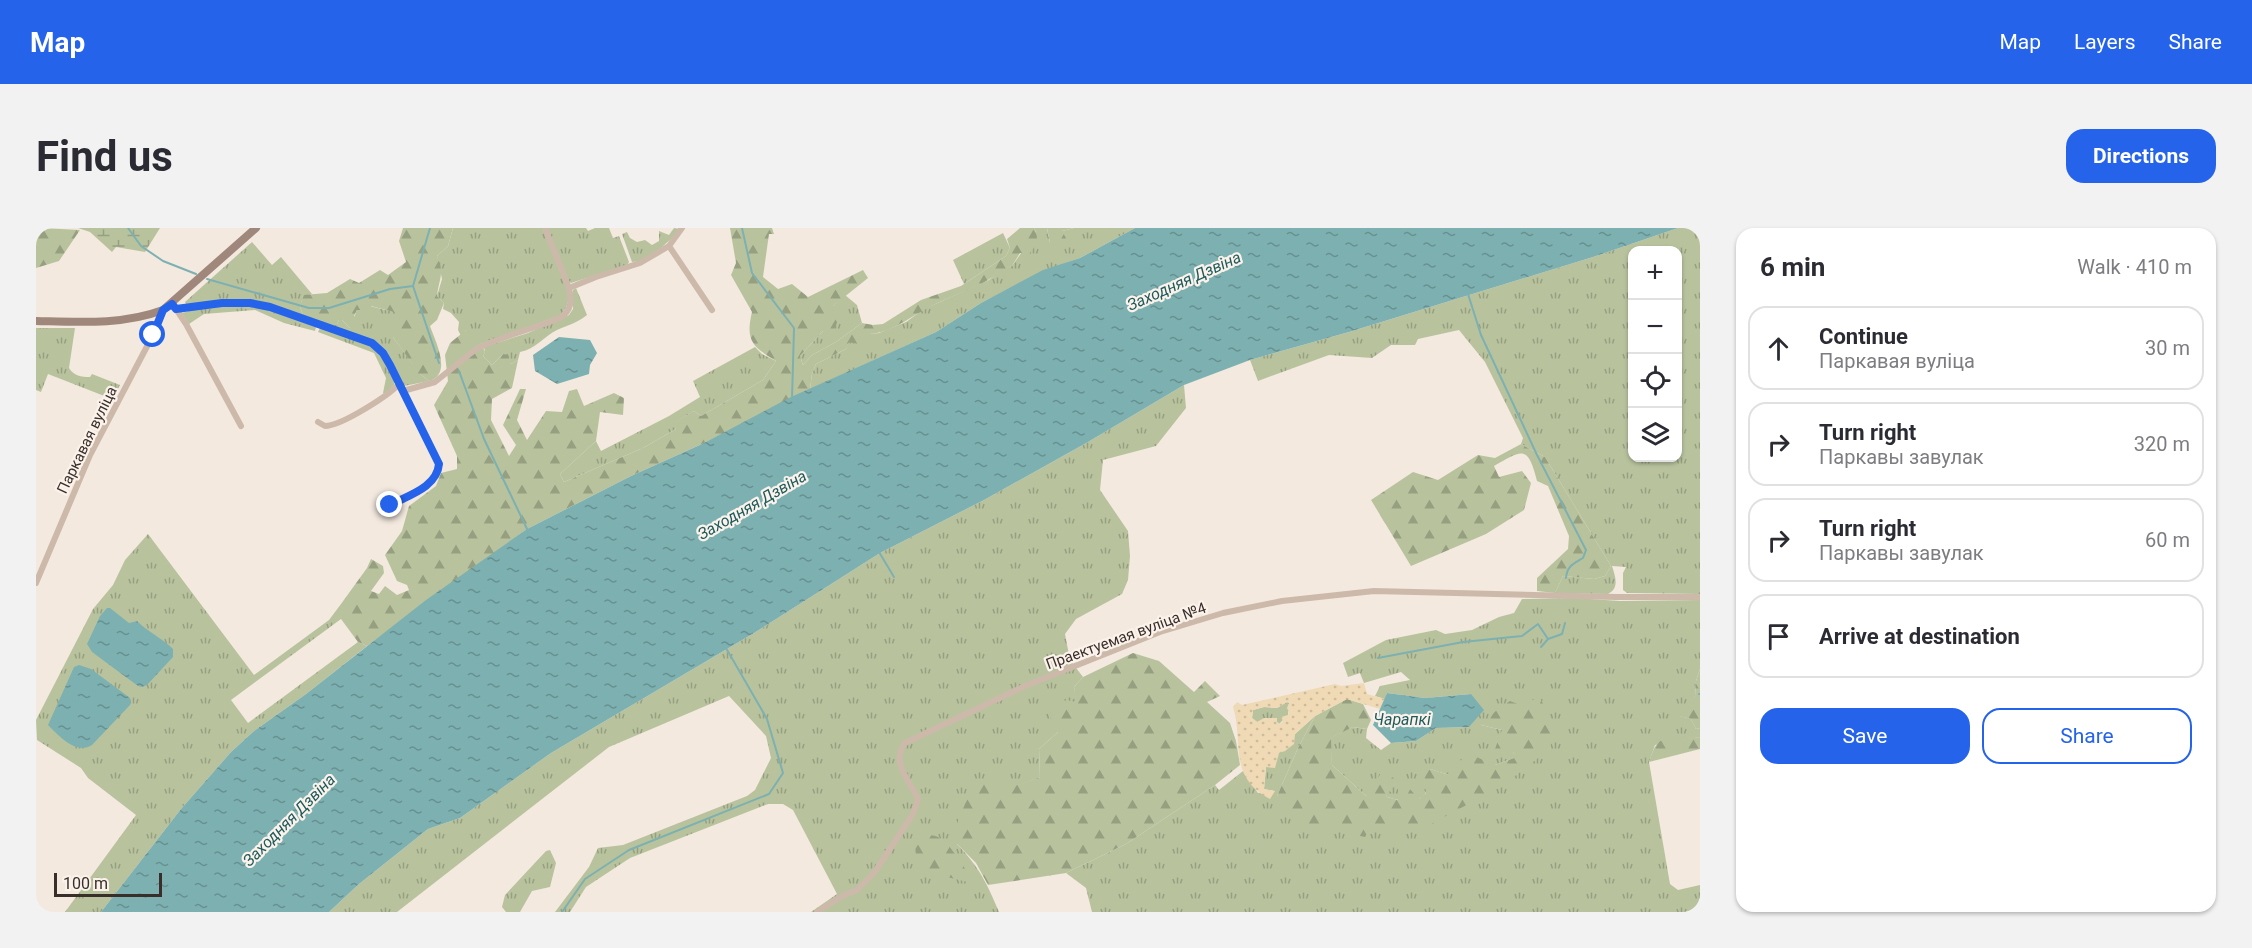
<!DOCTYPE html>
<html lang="en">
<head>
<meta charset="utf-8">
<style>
	body { margin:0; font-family:Roboto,sans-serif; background:#f2f2f3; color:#2b2b33 }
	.controls { position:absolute; right:18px; top:18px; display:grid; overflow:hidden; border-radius:12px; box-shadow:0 2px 4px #0004 }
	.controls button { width:54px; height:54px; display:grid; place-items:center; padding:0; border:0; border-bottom:2px solid #e1e1e2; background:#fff; color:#2b2b33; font:30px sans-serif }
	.scale { position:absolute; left:18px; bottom:15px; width:108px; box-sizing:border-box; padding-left:6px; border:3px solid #392e2a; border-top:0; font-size:16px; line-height:21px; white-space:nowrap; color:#392e2a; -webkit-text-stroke:4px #fbf3eb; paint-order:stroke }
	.stop { position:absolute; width:18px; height:18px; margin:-14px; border:4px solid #2563eb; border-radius:50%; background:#fff }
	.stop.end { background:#2563eb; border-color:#fff; box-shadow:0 2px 6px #0008 }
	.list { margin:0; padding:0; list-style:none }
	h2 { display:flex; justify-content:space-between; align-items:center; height:78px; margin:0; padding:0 24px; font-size:26px }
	h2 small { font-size:20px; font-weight:400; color:#7c7c81 }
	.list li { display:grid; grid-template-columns:39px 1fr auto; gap:18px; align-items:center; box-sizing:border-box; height:84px; margin:0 12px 12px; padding:0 12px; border:2px solid #e1e1e2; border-radius:18px }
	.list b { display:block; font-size:22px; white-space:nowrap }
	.list p { margin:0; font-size:20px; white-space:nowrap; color:#7c7c81 }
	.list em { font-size:20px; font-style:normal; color:#7c7c81 }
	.actions { display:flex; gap:12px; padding:18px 24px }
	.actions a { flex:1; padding:14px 0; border:2px solid #2563eb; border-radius:18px; text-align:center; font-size:21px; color:#2563eb }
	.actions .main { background:#2563eb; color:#fff }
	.icon { flex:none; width:33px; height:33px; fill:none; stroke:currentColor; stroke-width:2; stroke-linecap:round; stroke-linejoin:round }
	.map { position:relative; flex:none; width:1664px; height:684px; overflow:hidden; border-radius:18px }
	header { display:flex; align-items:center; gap:36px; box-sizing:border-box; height:84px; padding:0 30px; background:#2563eb; color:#fff }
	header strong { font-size:28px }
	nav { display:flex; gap:33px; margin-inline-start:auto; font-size:21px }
	.intro { display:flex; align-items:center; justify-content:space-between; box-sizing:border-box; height:144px; padding:0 36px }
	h1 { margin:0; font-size:42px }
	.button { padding:15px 27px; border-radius:18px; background:#2563eb; color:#fff; font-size:21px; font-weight:700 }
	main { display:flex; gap:36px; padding:0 36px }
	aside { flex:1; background:#fff; border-radius:18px; box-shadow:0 2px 4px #0004 }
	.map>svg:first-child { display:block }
</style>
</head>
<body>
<header>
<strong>Map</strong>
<nav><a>Map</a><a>Layers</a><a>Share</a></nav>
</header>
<div class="intro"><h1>Find us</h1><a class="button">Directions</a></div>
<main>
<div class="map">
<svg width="1664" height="684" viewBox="0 0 1664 684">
	<defs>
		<pattern id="grass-tufts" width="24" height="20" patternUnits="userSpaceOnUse" patternTransform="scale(1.5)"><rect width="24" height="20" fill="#b8c39e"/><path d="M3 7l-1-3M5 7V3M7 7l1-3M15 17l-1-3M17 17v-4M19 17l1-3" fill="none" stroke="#979f81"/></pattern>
		<pattern id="forest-firs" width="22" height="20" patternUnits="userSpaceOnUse" patternTransform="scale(1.5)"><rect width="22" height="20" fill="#b8c39e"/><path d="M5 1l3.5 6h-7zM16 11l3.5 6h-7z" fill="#979f81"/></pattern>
		<pattern id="wetland-marsh" width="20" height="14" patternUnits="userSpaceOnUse" patternTransform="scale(1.5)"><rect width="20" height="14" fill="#b8c39e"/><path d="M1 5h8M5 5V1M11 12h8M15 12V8" fill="none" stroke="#979f81"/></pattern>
		<pattern id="sand-dots" width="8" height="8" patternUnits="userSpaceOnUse" patternTransform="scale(1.5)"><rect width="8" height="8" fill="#efdab5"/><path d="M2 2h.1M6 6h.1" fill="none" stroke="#cebb9c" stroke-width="1.8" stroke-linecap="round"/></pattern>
		<pattern id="water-ripples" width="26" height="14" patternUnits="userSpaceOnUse" patternTransform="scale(1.5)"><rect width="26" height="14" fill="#7db0b1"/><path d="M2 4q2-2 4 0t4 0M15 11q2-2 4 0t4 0" fill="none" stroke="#679090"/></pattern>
	</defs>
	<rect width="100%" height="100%" fill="#f3e9df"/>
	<path fill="url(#grass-tufts)" fill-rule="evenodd" d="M417,0H507L531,61C534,73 532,79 523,88L444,116L430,102L425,108L422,102L423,94L415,85L407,81L408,75L401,68L406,51L401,28L412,18Z
		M511,0H550L552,3L559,0H573L577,10L583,8L593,34L591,37L535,55L532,53Z
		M638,0L644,1C634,13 612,34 596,34L586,6L591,4L594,10L601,14L609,12L616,17L623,13V3L633,7Z
		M998,0H1011L1014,15L1026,3L1038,0H1099L1044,30L1007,43L945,75L900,104L774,161L776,146L780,136L810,121L812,114L833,106L843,105L870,94L888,81L953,52L966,41L976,38L1000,4Z
		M1642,0H1664V366L1591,365L1587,362V345L1590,339L1576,338C1579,348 1584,360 1572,366L1519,365L1527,348L1558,351L1569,348L1575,338L1509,229L1485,216L1487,210L1449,134L1423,102L1382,111L1379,117H1355L1336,130L1293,127L1222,153L1214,132L1313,104L1557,29ZM1596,22H1642V230H1596Z
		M967,5L974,20L970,28L928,56L917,32Z
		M216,14L236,37L245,29L276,66L267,68L264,79L267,87C238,78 214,71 183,73C172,73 161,76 150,76L149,74Z
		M540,60L551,87C541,95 532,97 521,102C507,109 500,121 484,124L482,132L475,136L467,126L456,137L447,128L449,124L448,119L492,105L533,87L537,81V62Z
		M809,67L821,77L826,95L800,114L776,127L767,137L764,128L787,103L797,78Z
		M173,77L224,79L280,99L279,103L248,95L219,82L168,86L153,96L146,85Z
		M334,78L357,84V109L384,146L393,153L368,158L337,113L297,98L301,96L303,92H306L314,100L321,82Z
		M0,100H39L33,140C38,148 45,149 54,149L56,146L84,157L76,171L12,146L5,164L0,162Z
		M284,100L335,116C346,124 359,144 358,157L350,165H347L350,150L338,125L282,104Z
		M719,119L726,126L740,133L727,152L665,188L658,183L638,195L640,201L607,220L528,254L524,246L560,213L565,223L633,188L664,169L657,153Z
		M1148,157L1150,180L1120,218L1067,232L1064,262L1092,303L1094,328L1092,352L1086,366L1040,391L1029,406L1034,432L1047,449L1038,459L1041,474L1022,504L1003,521L1004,549L970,562L921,616C943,639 951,655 963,684H775L801,666L757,582L747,576H732L594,630L550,659L534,684H519L553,639L562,620L587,617L711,568L719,562L735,530L730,508L693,468L573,519L361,684H293L323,656L392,601L424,590L515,525L718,405L844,325L948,272L1052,214Z
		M112,306L218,447L293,392L305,376V391L195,472L212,495L322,414L331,418L270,466L218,503L195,524L145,581L65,684H29L100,587L52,550L45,540L1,512L0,492L57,381L77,357L89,332Z
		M1539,370L1584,373L1664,372V441L1660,453L1659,468L1644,488L1655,491L1660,501L1664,500V509L1619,517L1613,534L1634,656L1642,662L1664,657V684H1056L1050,660L1030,645L1090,616L1179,557L1183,562L1207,543L1222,565L1238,563L1228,561L1230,539L1259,506L1279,488L1262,520L1241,568L1337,595L1515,520L1487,478L1445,497L1466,502L1478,526V530L1459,537L1413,547L1394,541C1392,548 1392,560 1389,566C1381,577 1361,572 1351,569L1348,562L1358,550L1330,568L1296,537L1294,510L1317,499L1331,501L1330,510L1345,522L1355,515L1380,513L1400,500L1433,499L1435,466L1389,470L1351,465L1349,471L1339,468L1344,458L1374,452L1365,444L1328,455L1324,445L1312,449L1307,435L1350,412L1400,402L1409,406L1436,402L1463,389L1478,385L1486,371Z
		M1251,474L1253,475L1252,487L1243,496L1241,494V490L1221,494L1216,490L1217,482L1228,479L1241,480Z
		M514,622L520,635L514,659L496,663L484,684H470L466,679L469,667L510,623Z"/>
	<path fill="url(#forest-firs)" d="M5,0L44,2L23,33L0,40V12Z
		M367,0H417L412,18L401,28C409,46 403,50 401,68L408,75L401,92L394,98C399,113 417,146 393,153L384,146L381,149L376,148L373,143L377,137L357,109V84L335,78L334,83L330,84L326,82H321L318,88L323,94L322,100L319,102L314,100L306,92H303L301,96L297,98L267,87L264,79L267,67L291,65L314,51L323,55L344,42L352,47L370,34L363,13Z
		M694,0H736L738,6H733L727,49L742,61L756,56L772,69L827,42L832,50L797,78L803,89L798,102L787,103L764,128L767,137L776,127L800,114L826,95L837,97L847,96L885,72L925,58L970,28L974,20L971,11L984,0H998C1004,10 1000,19 992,27L984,25L976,38C966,41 961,47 952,52C932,64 908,70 888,82C870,92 854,105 833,106L830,113L821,116L813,114L810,121L780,136L776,146L774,161L666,216L595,248L491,301L331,418L322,414L305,391V376L331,340L335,331L347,338L348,345L335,363L343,366L349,358L361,367L373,362L371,357L361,353L349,327L366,303L373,278L400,258L405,245L421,241V228L398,177L412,153L409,127L414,115L430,102C436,104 447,117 449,124L447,128L456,137L467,126L472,127L475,136L482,132L476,160L456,171L455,192L473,228L480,217L467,197L484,161H490L481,192L491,212L510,183L526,184L533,163L541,161L548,178L578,165L588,170L587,187L564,184L560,213L524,246L528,254L607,220L640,201L637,195L658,183L665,188L727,152L740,133C717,119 709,113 716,84L695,47L700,35Z
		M1011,0H1038L1026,3L1030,10L1028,15L1018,18L1014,15Z
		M1485,216L1509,229L1575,338L1569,348L1558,351L1527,348L1519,365L1501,363V350L1532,321L1533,308L1512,258L1501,253C1492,217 1487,221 1458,238L1463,249L1486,243L1495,255L1488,282L1450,306L1375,338L1335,272L1377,244L1402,252L1442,227L1459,230Z
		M1097,425L1123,433L1158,464L1169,453L1184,468L1171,474L1194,495L1200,513L1204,537L1179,557L1090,616L1030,645L952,657L940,635L921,616V596L938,553L965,554L970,561L1004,549L1003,521L1022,504L1013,486L1030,472L1040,474L1038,459L1047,449Z
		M1664,441V500L1660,501L1655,491L1643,488L1640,483L1659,468L1660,453Z
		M1503,468L1513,487L1515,520L1466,558L1382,603L1367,597L1348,603L1337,595L1329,609L1265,595L1241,568L1262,520L1279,488L1311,471L1327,476L1335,492L1331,501L1317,499L1295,510L1296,537L1330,568L1345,545L1358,550L1355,564L1349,562L1351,569L1362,572V559H1372L1383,571L1390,565L1388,546L1394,541L1413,547L1431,525L1459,537L1478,530V525L1459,521L1466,502L1445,497L1463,480L1474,473L1487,478Z
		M1638,508L1642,512L1664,509V521L1613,534C1619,517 1620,512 1638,508Z
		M888,606C892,607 898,607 902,609C917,617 925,639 938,651L936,655L886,643L881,635L878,611Z"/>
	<path fill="url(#wetland-marsh)" d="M42,0H124L109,24L80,19L76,24L54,4Z"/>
	<path fill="url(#sand-dots)" fill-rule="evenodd" d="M1328,455L1331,466L1349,471L1344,481L1311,471L1279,488L1259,506L1258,516L1249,523L1243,525L1239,540L1230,539L1228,561L1239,563L1234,571C1191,548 1208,514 1197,479L1201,474L1206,477L1299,456L1305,458ZM1251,474L1253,475L1251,480L1253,484L1252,487L1245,489L1247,493L1244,496L1241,494V490H1228L1221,494L1216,490L1217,482L1228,479L1241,480Z"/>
	<path fill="url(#water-ripples)" d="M1099,0H1642L1557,29L1313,104L1214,132L1148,157L1052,214L948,272L844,325L718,405L515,525L424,590L392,601L323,656L293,684H65L145,581L195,524L218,503L270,466L390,372L491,301L595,248L666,216L755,169L900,104L945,75L1007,42L1044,30Z
		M523,109L554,112L561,125L554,137L553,146L521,156L499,143L497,127Z
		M71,380H74L93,395L101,393C112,404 126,410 137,421V429L111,457L106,459L102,458L56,424L51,416L64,388Z
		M43,437L55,441L94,470L95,473L94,477L56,517C40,527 23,508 12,497L38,439Z
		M1351,465L1389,470L1435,466L1448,482L1433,499L1400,500L1380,513L1355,515L1337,497Z"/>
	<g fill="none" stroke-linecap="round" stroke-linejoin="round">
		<path stroke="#7db0b1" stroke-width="2" d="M92,0L105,18L127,33L160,46
			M394,0L377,58L403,135
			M706,0L716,45L758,100L756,171
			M171,51L273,80H293L354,61L377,58
			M1432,66L1445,107L1501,227L1550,322L1547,330C1537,336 1531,338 1530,350
			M423,143L448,211L492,303
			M843,324L858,349
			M1505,419L1512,411L1526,406L1529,395
			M1342,430L1427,414L1486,408L1502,396L1512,411
			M1663,466H1664
			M526,684L549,651L593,622L733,566L747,545L731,491L690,420"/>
		<path stroke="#ccb9aa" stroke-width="6" d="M509,0L533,60L560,49L604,35L633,18L676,82
			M633,18L646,0
			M138,78L150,96L205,198
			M140,81L186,75L225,77L336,115L347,125L354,137L403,236C401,259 372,267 354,277
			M367,163L399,154L440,121C466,108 497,101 524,90C536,82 536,72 533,60
			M282,194L289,198C305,198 352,168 363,156
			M0,355L54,227L117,107L127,82
			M781,684L804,669L821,662L838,645L877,586L882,571C874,553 854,534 869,515L989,458L1124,404L1187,385L1246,373L1338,363L1580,369H1664"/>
		<path stroke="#a0877b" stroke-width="8" d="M0,93C43,94 87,97 127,82L220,0"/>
	</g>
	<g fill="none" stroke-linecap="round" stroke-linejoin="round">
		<path stroke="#2563eb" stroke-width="8" d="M117,107L127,82L136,76L140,81L186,75H214L234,79L336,115L347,125L354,137L403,236C401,259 373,267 354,277"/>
	</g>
	<g text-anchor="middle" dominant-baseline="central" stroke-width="4.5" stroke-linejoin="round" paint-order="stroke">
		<g font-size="15" fill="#392e2a" stroke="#fbf3eb">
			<text transform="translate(51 212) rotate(-64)">Паркавая вуліца</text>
			<text transform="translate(1090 408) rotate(-20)">Праектуемая вуліца №4</text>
		</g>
		<g font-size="16" font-style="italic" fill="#1e5a5c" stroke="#fbf3eb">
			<text transform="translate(1148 53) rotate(-24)">Заходняя Дзвіна</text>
			<text transform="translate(716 277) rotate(-30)">Заходняя Дзвіна</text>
			<text x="1366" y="491">Чарапкі</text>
			<text transform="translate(253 592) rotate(-45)">Заходняя Дзвіна</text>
		</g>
	</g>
</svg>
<div class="controls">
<button>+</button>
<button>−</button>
<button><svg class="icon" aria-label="locate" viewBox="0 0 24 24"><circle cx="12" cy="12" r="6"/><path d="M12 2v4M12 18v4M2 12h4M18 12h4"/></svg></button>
<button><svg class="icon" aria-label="layers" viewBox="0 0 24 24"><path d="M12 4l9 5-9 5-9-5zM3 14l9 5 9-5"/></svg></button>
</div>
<div class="scale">100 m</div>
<div class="stop" style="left:117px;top:107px"></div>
<div class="stop end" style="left:354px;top:277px"></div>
</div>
<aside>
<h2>6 min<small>Walk · 410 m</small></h2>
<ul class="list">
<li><svg class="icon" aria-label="ahead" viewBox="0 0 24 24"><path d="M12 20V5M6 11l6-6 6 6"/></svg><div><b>Continue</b><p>Паркавая вуліца</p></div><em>30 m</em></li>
<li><svg class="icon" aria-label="right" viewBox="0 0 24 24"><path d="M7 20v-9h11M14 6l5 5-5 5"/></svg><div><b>Turn right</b><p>Паркавы завулак</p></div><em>320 m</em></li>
<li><svg class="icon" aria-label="right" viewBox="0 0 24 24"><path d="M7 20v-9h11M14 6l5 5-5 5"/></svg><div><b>Turn right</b><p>Паркавы завулак</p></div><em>60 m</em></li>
<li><svg class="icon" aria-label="arrive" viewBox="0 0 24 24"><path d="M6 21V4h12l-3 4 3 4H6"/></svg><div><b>Arrive at destination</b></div></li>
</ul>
<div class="actions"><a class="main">Save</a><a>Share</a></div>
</aside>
</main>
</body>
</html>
